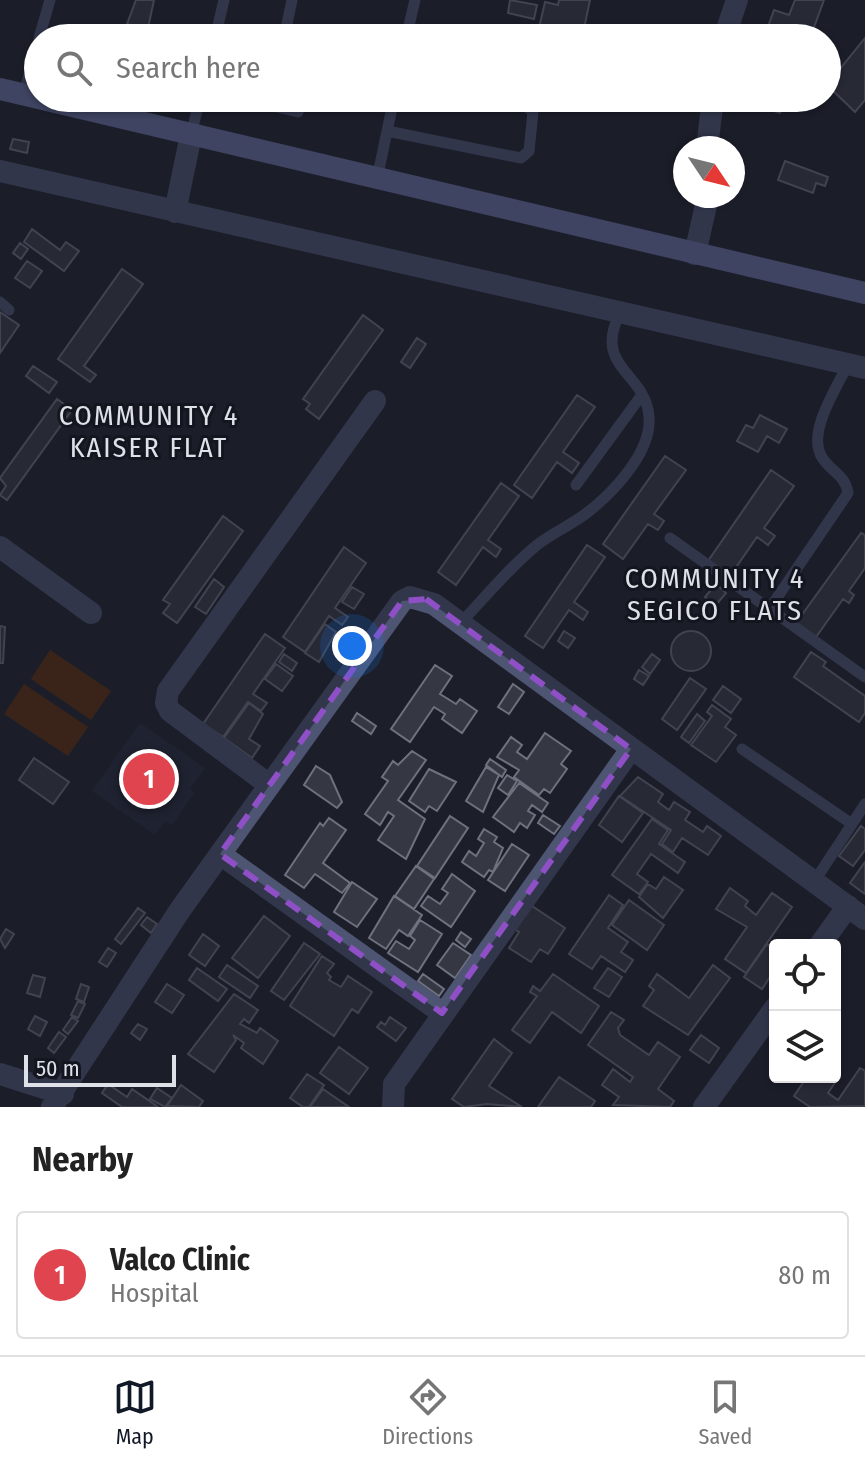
<!DOCTYPE html>
<html lang="en">
<head>
<meta charset="utf-8">
<style>
	body { margin:0; font-family:"Fira Sans Condensed",sans-serif; background:#f2f2f2; color:#222 }
	.controls { position:absolute; right:24px; bottom:24px; display:grid; overflow:hidden; border-radius:8px; box-shadow:0 2px 6px #0004 }
	.controls button { width:72px; height:72px; display:grid; place-items:center; padding:0; border:0; border-bottom:2px solid #e0e0e0; background:#fff; color:#222; font:40px sans-serif }
	.compass { position:absolute; left:673px; top:136px; width:72px; height:72px; border-radius:50%; background:#fff; box-shadow:0 2px 6px #0004; rotate:125deg }
	.scale { position:absolute; left:24px; bottom:20px; width:152px; box-sizing:border-box; padding-left:8px; border:4px solid #dfe1e8; border-top:0; font-size:22px; line-height:28px; white-space:nowrap; color:#dfe1e8; -webkit-text-stroke:6px #13151f; paint-order:stroke }
	.you { position:absolute; left:352px; top:646px; width:28px; height:28px; margin:-20px; border:6px solid #fff; border-radius:50%; background:#1a73e8; box-shadow:0 0 0 12px #1a73e833 }
	.badge { display:grid; place-items:center; width:52px; height:52px; border-radius:50%; background:#111827; color:#fff; font-size:26px; font-weight:700 }
	.pin { position:absolute; translate:-50% -50%; border:4px solid #fff; box-shadow:0 2px 8px #0006 }
	.list { margin:0; padding:0; list-style:none }
	h2 { display:flex; justify-content:space-between; align-items:center; height:104px; margin:0; padding:0 32px; font-size:34px }
	h2 small { font-size:26px; font-weight:400; color:#767676 }
	.list li { display:grid; grid-template-columns:52px 1fr auto; gap:24px; align-items:center; box-sizing:border-box; height:128px; margin:0 16px 16px; padding:0 16px; border:2px solid #e0e0e0; border-radius:8px }
	.list b { display:block; font-size:30px; white-space:nowrap }
	.list p { margin:0; font-size:26px; white-space:nowrap; color:#767676 }
	.list em { font-size:26px; font-style:normal; color:#767676 }
	.icon { flex:none; width:44px; height:44px; fill:none; stroke:currentColor; stroke-width:2; stroke-linecap:round; stroke-linejoin:round }
	.map { position:relative; flex:none; width:865px; height:1107px; overflow:hidden }
	.search { position:absolute; background:#fff; box-shadow:0 2px 6px #0004; left:24px; right:24px; top:24px; height:88px; display:flex; align-items:center; gap:20px; box-sizing:border-box; padding:0 28px; border-radius:44px; color:#767676; font-size:30px }
	.sheet { height:248px; background:#fff }
	nav { display:flex; justify-content:space-around; align-items:center; box-sizing:border-box; height:112px; border-top:2px solid #e0e0e0; background:#fff; font-size:22px; color:#767676 }
	nav a { display:grid; justify-items:center; gap:4px }
	nav .on { color:#111827 }
	.map>svg:first-child { display:block }
</style>
</head>
<body>
<div class="map">
<svg width="865" height="1107" viewBox="0 0 865 1107">
	<rect width="100%" height="100%" fill="#1c1e29"/>
	<path fill="#252939" d="M140,723L205,768L190,789L194,793L172,825L165,821L155,835L92,791Z"/>
	<path fill="#5f2e07" d="M50,650L111,691L91,720L31,679Z
		M24,684L88,727L68,756L4,714Z"/>
	<path fill="#353843" stroke="#6e717e" stroke-width="2" d="M136,0H154L148,28L127,24Z
		M510,0L537,5L534,19L508,13Z
		M559,0H590L582,38H549L551,31L539,28L545,2L558,5Z
		M795,0H824L810,38H764L774,10L789,15Z
		M865,38V100L855,112L827,85Z
		M737,98H786L780,113Z
		M13,139L29,142L27,153L10,149Z
		M684,151H685V187L678,186Z
		M785,161L828,177L825,186L816,183L813,193L778,180Z
		M32,229L60,250L66,242L79,251L64,271L24,242Z
		M20,243L28,249L21,259L13,253Z
		M27,261L42,271L30,288L15,278Z
		M122,269L143,284L84,366L96,375L90,382L58,359Z
		M0,312L19,325L0,353Z
		M363,315L383,330L319,419L306,409L310,404L303,399Z
		M417,338L426,344L410,368L401,362Z
		M33,366L57,382L49,393L26,376Z
		M577,395L595,407L563,452L579,463L572,473L557,462L532,498L514,485Z
		M57,399L72,410L7,500L0,495L6,486L0,478Z
		M760,415L787,429L779,443L767,436L758,452L737,441L746,425L753,428Z
		M665,456L686,470L654,514L664,521L658,530L648,524L623,559L603,544Z
		M771,470L794,486L764,528L775,536L768,545L757,537L730,576L708,561Z
		M501,483L519,496L488,540L501,549L496,557L483,547L456,585L438,572Z
		M223,516L243,531L177,623L163,613L170,604L163,600Z
		M861,533L865,535V568L849,591L854,595L849,603L843,599L816,637L796,623Z
		M587,545L605,557L574,602L588,612L583,620L569,610L543,648L525,636Z
		M344,547L366,563L335,608L348,617L342,625L329,616L305,652L283,637Z
		M214,579L224,587L206,614L195,607Z
		M716,584L726,593L715,606L705,597Z
		M352,587L364,594L354,609L342,602Z
		M325,624L336,632L319,662L305,653Z
		M0,626L5,627L3,663H0Z
		M564,631L575,638L568,648L558,641Z
		M671 651a20 20 0 1 1 40 0a20 20 0 1 1-40 0Z
		M265,634L285,648L253,694L267,703L261,711L248,702L223,737L203,724Z
		M811,652L826,662L823,666L865,696V713L859,722L794,677Z
		M284,654L297,663L292,671L279,662Z
		M652,654L660,660L650,674L642,667Z
		M276,664L293,676L282,691L265,679Z
		M435,665L452,676L440,694L456,704L460,699L477,711L462,733L442,719L445,714L434,707L410,742L391,729Z
		M639,670L649,676L643,685L634,679Z
		M690,678L706,689L677,730L662,719Z
		M513,684L524,692L509,714L498,707Z
		M723,686L741,699L731,713L713,700Z
		M249,703L263,714L249,739L260,746L252,758L224,738Z
		M712,705L731,719L725,727L736,735L716,762L691,745L712,716L707,712Z
		M357,713L376,726L371,734L352,721Z
		M697,714L705,721L689,743L681,737Z
		M545,733L571,751L561,764L567,769L550,793L544,789L539,795L514,777L519,770L497,757L511,737L522,745L517,752L527,759Z
		M412,751L426,760L398,800L425,819L406,859L378,840L394,816L388,812L380,825L365,814L388,781L382,777L393,761L398,765Z
		M34,758L69,782L53,804L19,780Z
		M490,759L506,770L502,777L486,765Z
		M316,766L330,775L342,802L337,808L304,785Z
		M486,767L499,775L483,812L466,801Z
		M429,769L456,782L437,811L429,806L425,812L409,801Z
		M507,775L517,781L508,795L498,788Z
		M638,777L663,794L658,802L669,810L674,802L690,812L685,820L703,832L707,826L721,836L708,855L682,838L673,852L662,844L671,830L620,796Z
		M519,783L548,803L542,812L532,805L528,811L535,815L527,828L520,823L514,832L493,817Z
		M619,796L643,813L622,842L599,825Z
		M543,815L560,826L554,834L538,823Z
		M450,816L468,828L435,878L417,866Z
		M329,818L346,830L323,863L350,883L342,893L315,874L304,888L285,875L320,823L323,826Z
		M652,819L668,830L659,844L685,862L678,873L651,854L637,874L648,882L639,894L612,875Z
		M861,826L865,829V850L853,866L839,856Z
		M484,829L497,837L494,842L503,848L493,872L489,870L484,877L462,862L469,851L476,856L484,843L478,839Z
		M512,844L529,855L505,891L488,880Z
		M865,862V894L850,883Z
		M416,866L434,879L414,909L395,896Z
		M452,874L475,891L451,927L421,906L428,896L440,904L448,893L442,889Z
		M664,877L683,890L663,918L639,897L648,884L656,889Z
		M352,882L377,899L357,927L334,912Z
		M730,888L748,901L745,906L756,915L772,893L792,907L746,973L725,959L747,927L716,909Z
		M609,895L623,905L608,928L628,942L621,952L633,960L625,972L601,956L592,969L569,954Z
		M394,896L422,915L408,936L399,930L386,949L369,938Z
		M629,900L664,925L647,950L612,925Z
		M529,904L565,928L548,954L540,949L531,962L509,948L519,932L513,928Z
		M138,908L145,913L121,944L115,939Z
		M264,916L290,936L258,978L232,958Z
		M147,917L157,924L151,933L141,925Z
		M420,920L442,934L418,972L388,953L396,941L409,949L415,940L410,936Z
		M6,929L14,934L5,948L0,939Z
		M461,932L471,939L465,947L456,940Z
		M203,934L219,946L205,966L189,955Z
		M304,943L320,954L284,1000L271,991Z
		M453,943L471,955L455,978L437,965Z
		M767,944L775,949V969L762,989L744,977Z
		M108,948L116,953L107,967L99,962Z
		M322,956L334,964L327,973L331,977L329,980L341,987L348,976L372,992L358,1013L352,1009L334,1036L290,1006Z
		M227,965L258,986L250,998L219,977Z
		M713,965L730,978L688,1035L643,1006L654,990L649,986L657,974L689,998Z
		M197,968L227,989L218,1001L189,980Z
		M608,968L622,977L609,997L594,988Z
		M423,974L444,989L439,996L418,981Z
		M553,974L599,1006L581,1033L552,1012L530,1043L512,1030L537,996L530,992L533,986L540,991Z
		M33,975L45,978L40,997L27,993Z
		M81,984L89,987L84,1002L76,999Z
		M167,984L184,995L172,1013L155,1002Z
		M234,994L258,1010L249,1023L244,1019L240,1024L257,1033L260,1028L278,1041L263,1064L241,1048L244,1043L233,1035L236,1040L214,1072L188,1054Z
		M78,1001L85,1004L78,1018L71,1015Z
		M611,1012L624,1020L618,1028L620,1035L649,1055L658,1042L680,1057L658,1089L674,1101L670,1107L613,1105L619,1097L602,1085L613,1069L630,1082L633,1077L588,1045Z
		M35,1016L47,1022L40,1036L28,1029Z
		M72,1017L78,1021L68,1034L63,1030Z
		M390,1017L406,1028L396,1041L377,1027L381,1022L385,1025Z
		M138,1024L147,1029L140,1040L131,1033Z
		M59,1032L66,1037L54,1053L48,1048Z
		M701,1035L719,1048L709,1063L690,1050Z
		M494,1039L512,1053L489,1086L522,1107L487,1104L464,1107L452,1099Z
		M339,1047L368,1068L349,1094L320,1073Z
		M860,1068L865,1071V1106L810,1107L794,1096L807,1077H830L836,1081L828,1093L838,1100Z
		M307,1074L324,1085L309,1107H303L290,1098Z
		M559,1077L595,1101L591,1107H538Z
		M108,1084L127,1097L132,1089L158,1107H122L102,1093Z
		M181,1085L203,1101L199,1107L167,1106Z
		M157,1088L172,1098L165,1107L150,1099Z
		M323,1089L349,1107H310Z"/>
	<g fill="none" stroke-linecap="round" stroke-linejoin="round">
		<path stroke="#4e5573" stroke-width="11" d="M39,38L50,0
			M215,38L224,0
			M284,38L292,0
			M406,38L415,0
			M23,96L38,43
			M270,98L269,105L298,112
			M387,131L521,158L529,151L533,112L525,105
			M191,135L200,98
			M377,179L394,98
			M0,302L9,310
			M576,485L641,396
			M670,538L865,677
			M770,608L848,493C845,475 833,473 823,459C805,434 837,388 848,364
			M460,624C485,597 509,568 537,545C552,533 569,526 584,515C611,495 652,453 649,417C646,372 592,368 620,313
			M742,749L852,824L814,882
			M852,824L865,804"/>
		<path stroke="#4e5573" stroke-width="22" d="M724,38L737,0
			M707,148L713,98
			M0,171L865,368
			M175,212L191,135
			M695,254L708,196
			M0,547L91,613
			M268,784L170,711L166,703L168,691L375,401
			M220,854L442,1013
			M820,945L848,906
			M0,1074L63,1094
			M52,1107L180,910L402,601L410,597L434,604L865,919
			M393,1107L394,1084L631,749
			M704,1107L775,1008"/>
		<path stroke="#6873a4" stroke-width="22" d="M0,89L865,293"/>
	</g>
	<path d="M0 0H865V1107H0ZM426,599L631,749L442,1013L220,854L402,601Z" fill="#1c1e29" fill-opacity=".55" fill-rule="evenodd"/>
	<path fill="none" stroke="#8f50c7" stroke-width="6" stroke-dasharray="16 10" stroke-linejoin="round" d="M426,599L631,749L442,1013L220,854L402,601Z"/>
	<g text-anchor="middle" dominant-baseline="central" stroke-width="6" stroke-linejoin="round" paint-order="stroke">
		<g font-size="28" letter-spacing="2" fill="#dfe1e8" stroke="#13151f">
			<text x="149" y="415">COMMUNITY 4<tspan x="149" dy="32">KAISER FLAT</tspan></text>
			<text x="715" y="578">COMMUNITY 4<tspan x="715" dy="32">SEGICO FLATS</tspan></text>
		</g>
	</g>
</svg>
<div class="controls">
<button><svg class="icon" aria-label="locate" viewBox="0 0 24 24"><circle cx="12" cy="12" r="6"/><path d="M12 2v4M12 18v4M2 12h4M18 12h4"/></svg></button>
<button><svg class="icon" aria-label="layers" viewBox="0 0 24 24"><path d="M12 4l9 5-9 5-9-5zM3 14l9 5 9-5"/></svg></button>
</div>
<svg class="compass" viewBox="-18 -18 36 36"><path d="M0-13l5 13h-10z" fill="#e53935"/><path d="M0 13l5-13h-10z" fill="#767676"/></svg>
<div class="scale">50 m</div>
<div class="you"></div>
<div class="pin badge" style="left:149px;top:779px;background:#e0444e">1</div>
<div class="search"><svg class="icon" aria-label="search" viewBox="0 0 24 24"><circle cx="10" cy="10" r="6"/><path d="M15 15l6 6"/></svg>Search here</div>
</div>
<section class="sheet">
<h2>Nearby<small></small></h2>
<ul class="list">
<li><span class="badge" style="background:#e0444e">1</span><div><b>Valco Clinic</b><p>Hospital</p></div><em>80 m</em></li>
</ul>
</section>
<nav>
<a class="on"><svg class="icon" aria-label="map" viewBox="0 0 24 24"><path d="M3 6l6-2 6 2 6-2v14l-6 2-6-2-6 2zM9 4v14M15 6v14"/></svg>Map</a>
<a><svg class="icon" aria-label="directions" viewBox="0 0 24 24"><path d="M12 3l9 9-9 9-9-9zM9 14v-3h6M13 9l2 2-2 2"/></svg>Directions</a>
<a><svg class="icon" aria-label="saved" viewBox="0 0 24 24"><path d="M7 4h10v16l-5-4-5 4z"/></svg>Saved</a>
</nav>
</body>
</html>
